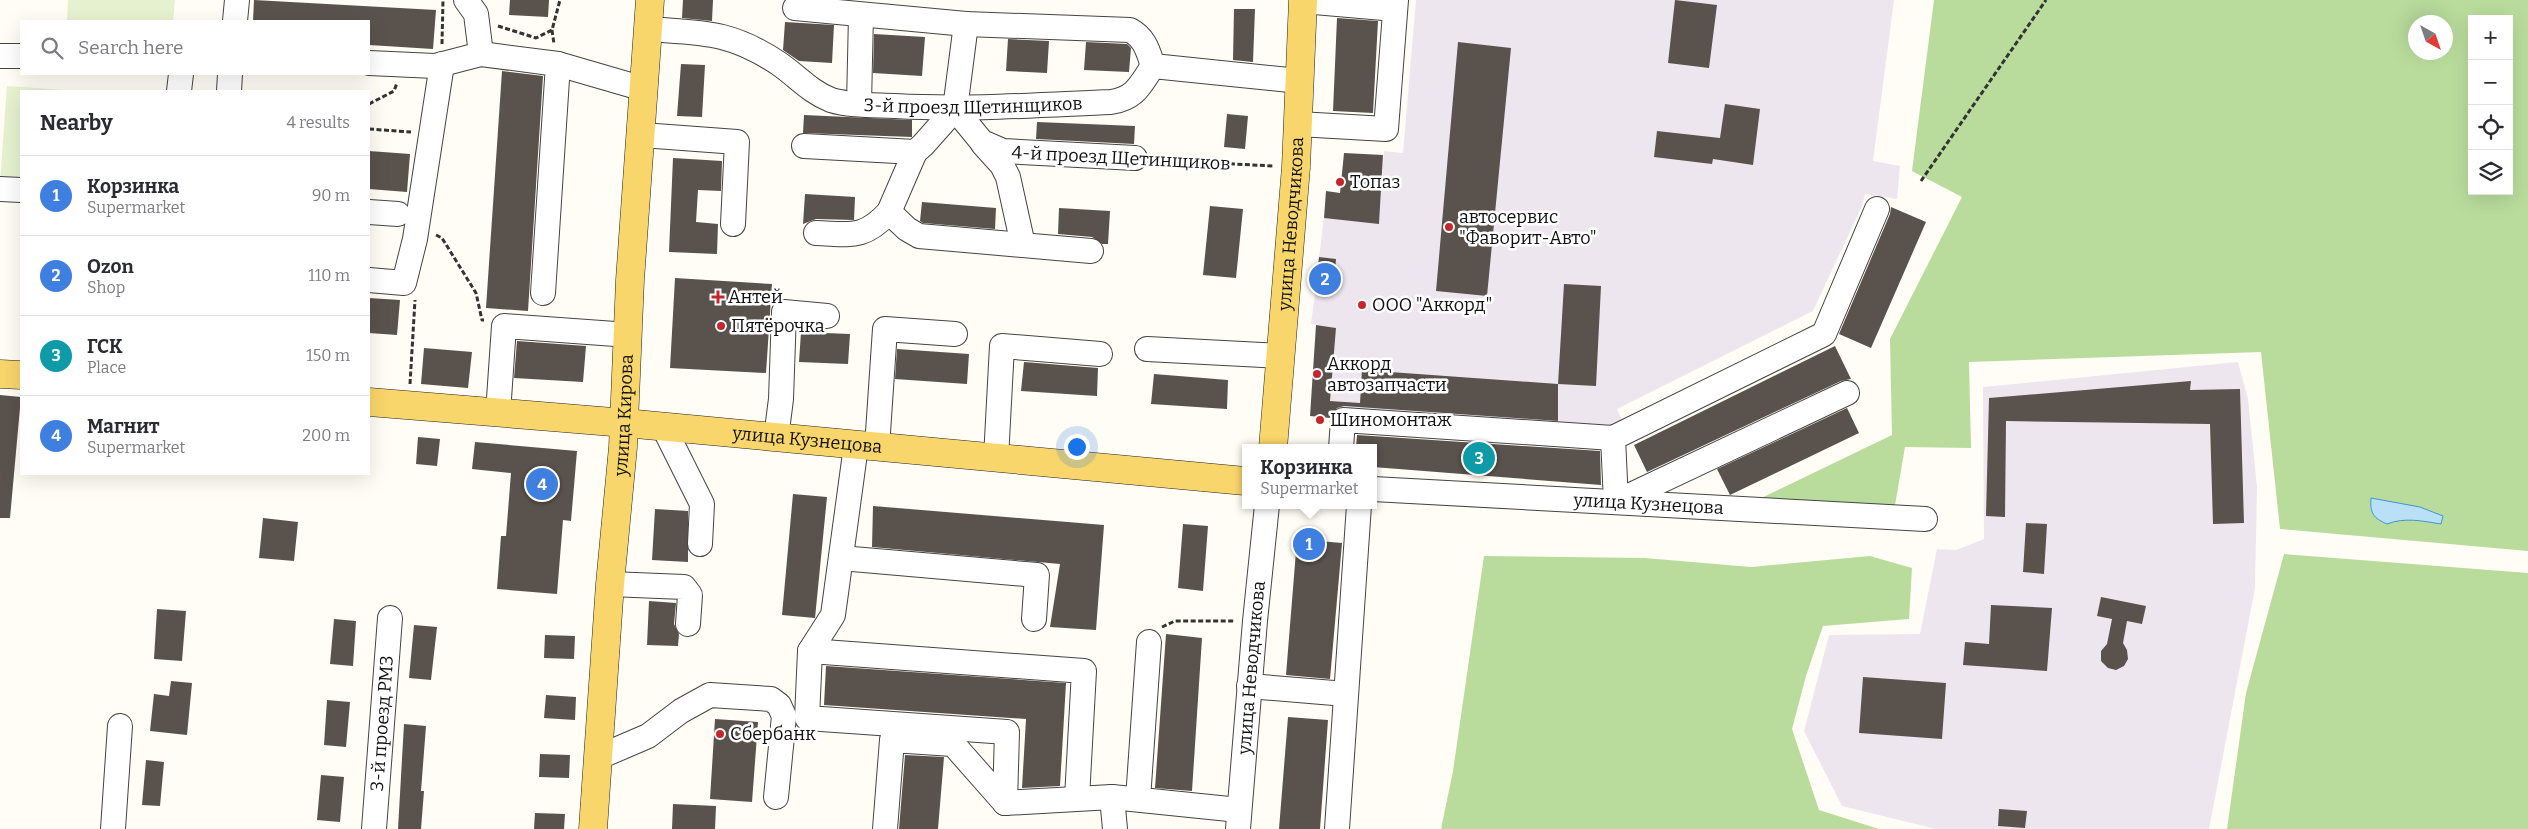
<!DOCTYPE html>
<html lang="en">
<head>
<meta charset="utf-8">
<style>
	body { margin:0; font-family:Bitter,serif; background:#f7f7f7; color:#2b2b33 }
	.controls { position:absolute; right:15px; top:15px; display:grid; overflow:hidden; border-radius:0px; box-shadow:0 5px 20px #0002 }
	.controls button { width:45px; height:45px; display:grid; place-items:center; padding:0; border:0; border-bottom:1px solid #e1e1e2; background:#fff; color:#2b2b33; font:25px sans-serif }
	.compass { position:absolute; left:2408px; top:15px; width:45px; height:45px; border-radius:50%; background:#fff; box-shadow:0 5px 20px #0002; rotate:140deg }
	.you { position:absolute; left:1076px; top:446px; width:18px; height:18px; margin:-12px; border:4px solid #fff; border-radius:50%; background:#1a73e8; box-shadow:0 0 0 8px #1a73e833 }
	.badge { display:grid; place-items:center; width:32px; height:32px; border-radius:50%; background:#0f766e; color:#fff; font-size:16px; font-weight:700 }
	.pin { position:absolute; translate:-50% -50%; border:2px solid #fff; box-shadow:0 1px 5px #0006 }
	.popup { position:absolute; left:1242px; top:444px; width:135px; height:65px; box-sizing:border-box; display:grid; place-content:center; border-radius:0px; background:#fff; filter:drop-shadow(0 1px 4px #0005); font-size:16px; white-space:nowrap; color:#7c7c81 }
	.popup b { font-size:19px; color:#2b2b33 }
	.popup::after { content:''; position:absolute; left:50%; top:100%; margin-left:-10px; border:10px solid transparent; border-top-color:#fff }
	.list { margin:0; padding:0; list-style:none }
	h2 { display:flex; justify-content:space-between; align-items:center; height:65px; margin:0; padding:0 20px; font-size:21px }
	h2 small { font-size:16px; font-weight:400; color:#7c7c81 }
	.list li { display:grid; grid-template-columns:32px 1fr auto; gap:15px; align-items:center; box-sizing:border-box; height:80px; padding:0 20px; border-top:1px solid #e1e1e2 }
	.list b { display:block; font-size:19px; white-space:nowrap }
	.list p { margin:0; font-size:16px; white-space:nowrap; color:#7c7c81 }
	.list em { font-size:16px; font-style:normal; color:#7c7c81 }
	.icon { flex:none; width:28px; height:28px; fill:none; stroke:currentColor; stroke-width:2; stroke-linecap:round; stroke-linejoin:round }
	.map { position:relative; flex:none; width:2528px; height:829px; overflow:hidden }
	.search { position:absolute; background:#fff; box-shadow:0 5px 20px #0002; left:20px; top:20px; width:350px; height:55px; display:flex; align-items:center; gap:12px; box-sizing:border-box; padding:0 18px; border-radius:0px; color:#7c7c81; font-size:19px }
	.panel { position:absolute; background:#fff; box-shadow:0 5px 20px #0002; left:20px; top:90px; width:350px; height:385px; border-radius:0px }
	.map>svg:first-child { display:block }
</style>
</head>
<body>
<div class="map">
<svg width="2528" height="829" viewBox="0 0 2528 829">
	<rect width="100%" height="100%" fill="#fffdf5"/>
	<path fill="#eee6ef" d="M1416,0H1894L1873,161L1900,166L1897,199L1865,194L1862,206L1813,311L1617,409L1624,424L1604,434L1338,408L1339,401H1330L1336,328L1311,324L1315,293L1333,295L1336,259L1319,257L1324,218L1379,223L1384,151L1403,153Z
		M2238,362L2248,399L2257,487L2255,588L2209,829H1936L1842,806L1804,731L1829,635L1920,634L1937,549L1956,550L1984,539L1983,387Z"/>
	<path fill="#b9dc9c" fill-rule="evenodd" d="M1934,0H2528V551L2280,529L2261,352L1969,362L1971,448L1905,447L1895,505L1751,503L1892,435L1890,339L1962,197L1912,171ZM2472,19H2509V191H2472ZM2416,22H2446V52H2416Z
		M2284,554L2528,573V829H2227L2246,693Z
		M1484,556L1645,558L1751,567L1870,556L1912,568L1909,619L1823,626L1806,676L1792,729L1819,810L1879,829H1441L1453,771Z"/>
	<path fill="#e6f2cf" d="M68,0H175L173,21H67Z
		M7,86L78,91H21V182L0,181Z"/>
	<path fill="#b9e0f7" stroke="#3f96cf" d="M2371,498L2420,507L2443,516L2441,524C2422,521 2405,517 2387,524C2373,518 2370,513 2371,498Z"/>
	<path fill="#5a524d" d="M254,0L436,10L433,49L369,45V21H253Z
		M510,0H549L548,17L509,15Z
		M683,0H713L712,21L682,18Z
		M1675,0L1717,5L1709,68L1668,63Z
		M1234,9H1255L1253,62L1233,60Z
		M1337,18L1378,21L1373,113L1333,111Z
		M785,22L834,25L832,63L799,61L783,50Z
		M874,34L925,37L922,76L873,73Z
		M1008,39L1049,41L1047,73L1006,71Z
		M1086,42L1127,44L1131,48L1129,72L1084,70Z
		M1458,42L1511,48L1487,296L1436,291Z
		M681,64L705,65L702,117L677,116Z
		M502,71L543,76L528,311L486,308Z
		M1725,104L1760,109L1753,165L1713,159L1712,164L1654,157L1657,131L1720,138Z
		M1227,114L1248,116L1245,149L1224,147Z
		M804,115L912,120V137L803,133Z
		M1037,122L1135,126L1134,144L1036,139Z
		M369,151L410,154L407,192L369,189Z
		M1344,153L1383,155L1379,224L1324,218L1326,191L1340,193Z
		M673,158L722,161L721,191L698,190L696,222L718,224L717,254L669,252Z
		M805,194L855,197L854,220L816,219L803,224Z
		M922,202L996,208L995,229L923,223L920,221Z
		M1210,206L1243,209L1236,278L1203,275Z
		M1891,207L1926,222L1871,348L1839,334L1890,214Z
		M1059,208L1110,211L1108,244H1102L1092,237L1058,234Z
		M1319,257L1336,259L1333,295L1315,293Z
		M675,278L772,284L766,373L670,368Z
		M1564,284L1601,286L1596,386L1558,384Z
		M369,298L400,300L397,335L369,333Z
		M1316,325L1336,328L1330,401L1360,403L1362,370L1558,384V421L1344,406L1337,408L1330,418L1310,416Z
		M801,332L850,334L848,364L799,362Z
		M517,341L586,346L583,382L514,378Z
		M1835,346L1851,379L1841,381L1647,472L1634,445Z
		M424,348L472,352L468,388L421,384Z
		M897,349L969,354L967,384L895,379Z
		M1024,362L1098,368L1097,396L1021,391Z
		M1154,374L1228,380L1227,409L1151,404Z
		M2191,381L2190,390L2240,389L2244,523L2213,524L2210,424L2006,421L2005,517L1986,516L1989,398Z
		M0,395L21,397L10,518H0Z
		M1847,408L1859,433L1730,495L1717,469Z
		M1357,435L1600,451L1601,485L1373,467V448H1356Z
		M418,437L440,439L437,466L416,464Z
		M475,442L577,451L571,521L563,520L557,594L497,589L501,536H506L511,473L472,469Z
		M793,494L827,497L815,618L782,615Z
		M873,506L1104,525L1096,630L1050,627L1060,564L872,547Z
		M655,509L688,511V562L652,560Z
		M263,518L298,522L294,561L259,558Z
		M2026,523L2047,524L2044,574L2023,572Z
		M1183,524L1208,526L1203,591L1178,588Z
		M1297,539L1342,543L1330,679L1286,675Z
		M2101,597L2146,606L2142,624L2127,621L2123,643L2127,650L2128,659L2124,666L2116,670L2108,668L2101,661V651L2107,644L2112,619L2097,616Z
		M649,601L676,603L674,624L679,634L678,646L647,645Z
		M1991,605L2052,608L2047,671L1963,665L1965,642L1989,644Z
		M157,609L186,611L182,661L154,659Z
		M334,619L356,621L353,666L330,664Z
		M414,625L437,627L431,680L409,678Z
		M1166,634L1202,638L1192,791L1155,788Z
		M545,635L575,636L574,659L544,658Z
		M826,666L1066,683L1060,786L1022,788L1026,719L824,705Z
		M1863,677L1946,683L1942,739L1859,733Z
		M171,681L192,683L187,735L150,731L154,694L169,696Z
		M546,695L576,697L575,720L544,718Z
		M327,700L350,702L346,747L324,745Z
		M1288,717L1328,720L1320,829H1279Z
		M715,719L758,722L752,802L710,799Z
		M404,724L426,726L421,791H424L421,829H398Z
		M540,754L570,755L569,778L539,777Z
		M905,755L944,757L938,829H899Z
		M146,760L164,762L160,806L142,805Z
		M321,775L344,777L340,822L317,820Z
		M673,804L716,806L715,829H672Z
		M1999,809L2027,811L2025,828L1998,826Z
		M535,813L565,814L564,829H534Z"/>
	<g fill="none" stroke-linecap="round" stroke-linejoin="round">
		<g stroke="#444" stroke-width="26">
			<g id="minor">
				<path d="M466,0L476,14L481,54"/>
				<path d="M1303,1L1395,9"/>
				<path d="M795,8L966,24L1130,30C1145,38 1148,51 1153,66"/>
				<path d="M235,21L237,0"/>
				<path id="s1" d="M648,29C703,33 730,31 778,63C796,75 810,92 831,100C850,106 874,105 895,106C967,110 1039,105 1111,102C1136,98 1140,85 1153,66L1299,81"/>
				<path d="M0,56H21"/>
				<path d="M369,63L435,66L481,54L558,64L644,89"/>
				<path d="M179,91L181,74"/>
				<path d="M229,91L230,74"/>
				<path d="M859,104L861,15"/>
				<path d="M955,109L966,24"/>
				<path d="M1298,124L1386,129L1396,0"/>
				<path d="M642,135L737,142L733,224"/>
				<path d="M983,144L1002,165L1008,177L1023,245"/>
				<path d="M804,146L915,152L923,145L955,109L982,142L1003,151L1135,158"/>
				<path d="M0,189L21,190"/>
				<path d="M369,212L398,214"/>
				<path d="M889,212L915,152"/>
				<path d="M816,233C850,234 863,240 889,212L907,229L919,236L1091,251"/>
				<path d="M369,280L404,283L415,239L442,64"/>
				<path d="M543,293L558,64"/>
				<path d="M1147,349L1281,356"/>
				<path d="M498,413L504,326L629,335"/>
				<path d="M664,428L702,504L700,544"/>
				<path d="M776,438L781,399L784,312L827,316"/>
				<path d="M1613,438L1616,502L1847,393"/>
				<path d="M877,447L885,329L955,334"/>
				<path d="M1341,448L1343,420L1613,438L1824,334L1877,209"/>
				<path d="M996,458L1002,346L1100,354"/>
				<path id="s2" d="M1373,489L1925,519"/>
				<path d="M841,558L1037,575L1034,619"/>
				<path d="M610,584L684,587L690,595L688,624"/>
				<path d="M810,651L833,615L856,446"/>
				<path d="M1249,686L1346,694"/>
				<path d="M599,757L648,736L681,711L710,695L771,699L779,705L784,716L776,797"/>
				<path d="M1112,797L1115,829"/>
				<path d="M1138,799L1149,642"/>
				<path d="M1005,803L1007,732L807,718L810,651L1084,671L1077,798"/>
				<path d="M1005,803L1112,797L1239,810"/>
				<path d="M113,829L120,726"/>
				<path id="s3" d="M374,829L390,618"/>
				<path d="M885,829L892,740L953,744L1005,803"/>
				<path id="s4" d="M1238,829L1255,621L1267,505"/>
				<path d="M1337,829L1359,505"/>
			</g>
		</g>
		<g stroke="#222" stroke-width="29">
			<g id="major">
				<path d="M0,374L21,375"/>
				<path id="s5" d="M369,402L625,423L1245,481"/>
				<path id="s6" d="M1273,448L1296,167L1303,0"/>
				<path id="s7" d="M593,829L610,584L623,447L630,280L650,0"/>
			</g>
		</g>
		<path stroke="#333" stroke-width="3" stroke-dasharray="5 2.5" stroke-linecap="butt" d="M498,26L536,38L552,30L560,0
			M552,30L554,44
			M442,44L443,0
			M369,104L394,91L397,83
			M369,129L411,132
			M1155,160L1274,166
			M1921,181L2046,0
			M436,235L442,238L476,293L482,320H484
			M410,384L415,300
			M1162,627L1175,621H1235"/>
		<use href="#minor" stroke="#fff" stroke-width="24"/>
		<use href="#major" stroke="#f9d66b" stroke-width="28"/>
	</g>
	<g fill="#c4262e" stroke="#fff" stroke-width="2">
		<circle cx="1340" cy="182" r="5"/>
		<circle cx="1449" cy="227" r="5"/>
		<path d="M715.5 289.5h5v5h5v5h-5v5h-5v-5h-5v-5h5z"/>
		<circle cx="1362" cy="305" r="5"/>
		<circle cx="721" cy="326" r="5"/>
		<circle cx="1317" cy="374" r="5"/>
		<circle cx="1320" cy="420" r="5"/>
		<circle cx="720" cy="734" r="5"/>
	</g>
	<g text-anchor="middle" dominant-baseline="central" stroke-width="5" stroke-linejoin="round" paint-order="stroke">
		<g font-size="18" fill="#111" stroke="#fff">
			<text stroke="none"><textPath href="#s1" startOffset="344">3-й проезд Щетинщиков</textPath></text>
			<text transform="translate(1121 158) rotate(3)">4-й проезд Щетинщиков</text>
			<text stroke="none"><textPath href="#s6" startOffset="225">улица Неводчикова</textPath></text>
			<text stroke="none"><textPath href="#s7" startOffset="415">улица Кирова</textPath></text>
			<text stroke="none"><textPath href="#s5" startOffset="440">улица Кузнецова</textPath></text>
			<text stroke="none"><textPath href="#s2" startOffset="276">улица Кузнецова</textPath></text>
			<text stroke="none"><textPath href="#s4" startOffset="162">улица Неводчикова</textPath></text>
			<text stroke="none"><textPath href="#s3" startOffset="106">3-й проезд РМЗ</textPath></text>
		</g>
		<g font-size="18" fill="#111" stroke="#fff" text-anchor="start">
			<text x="1350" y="182">Топаз</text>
			<text x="1459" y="217">автосервис<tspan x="1459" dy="21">"Фаворит-Авто"</tspan></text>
			<text x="728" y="297">Антей</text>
			<text x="1372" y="305">ООО "Аккорд"</text>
			<text x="731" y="326">Пятёрочка</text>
			<text x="1327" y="364">Аккорд<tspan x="1327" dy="21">автозапчасти</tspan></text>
			<text x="1330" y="420">Шиномонтаж</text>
			<text x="730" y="734">Сбербанк</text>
		</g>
	</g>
</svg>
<div class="controls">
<button>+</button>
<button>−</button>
<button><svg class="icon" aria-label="locate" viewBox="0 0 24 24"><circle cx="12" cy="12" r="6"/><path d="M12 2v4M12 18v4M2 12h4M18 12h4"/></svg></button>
<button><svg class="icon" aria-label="layers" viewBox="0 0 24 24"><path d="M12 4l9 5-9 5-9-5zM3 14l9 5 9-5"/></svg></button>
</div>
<svg class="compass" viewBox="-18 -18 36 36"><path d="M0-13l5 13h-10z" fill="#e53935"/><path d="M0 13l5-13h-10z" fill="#7c7c81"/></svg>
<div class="you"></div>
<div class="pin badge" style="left:1309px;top:544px;background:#3f7fe0">1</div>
<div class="popup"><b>Корзинка</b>Supermarket</div>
<div class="pin badge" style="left:1325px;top:279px;background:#3f7fe0">2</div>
<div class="pin badge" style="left:1479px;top:458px;background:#0f9aa8">3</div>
<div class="pin badge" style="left:542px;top:484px;background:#3f7fe0">4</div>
<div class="search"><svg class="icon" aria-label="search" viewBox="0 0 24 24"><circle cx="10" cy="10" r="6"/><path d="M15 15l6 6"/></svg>Search here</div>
<section class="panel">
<h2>Nearby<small>4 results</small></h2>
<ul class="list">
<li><span class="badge" style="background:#3f7fe0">1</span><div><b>Корзинка</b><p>Supermarket</p></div><em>90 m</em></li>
<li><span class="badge" style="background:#3f7fe0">2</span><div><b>Ozon</b><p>Shop</p></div><em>110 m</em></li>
<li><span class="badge" style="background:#0f9aa8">3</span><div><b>ГСК</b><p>Place</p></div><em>150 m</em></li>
<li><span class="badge" style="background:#3f7fe0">4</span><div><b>Магнит</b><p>Supermarket</p></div><em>200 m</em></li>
</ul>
</section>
</div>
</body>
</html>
